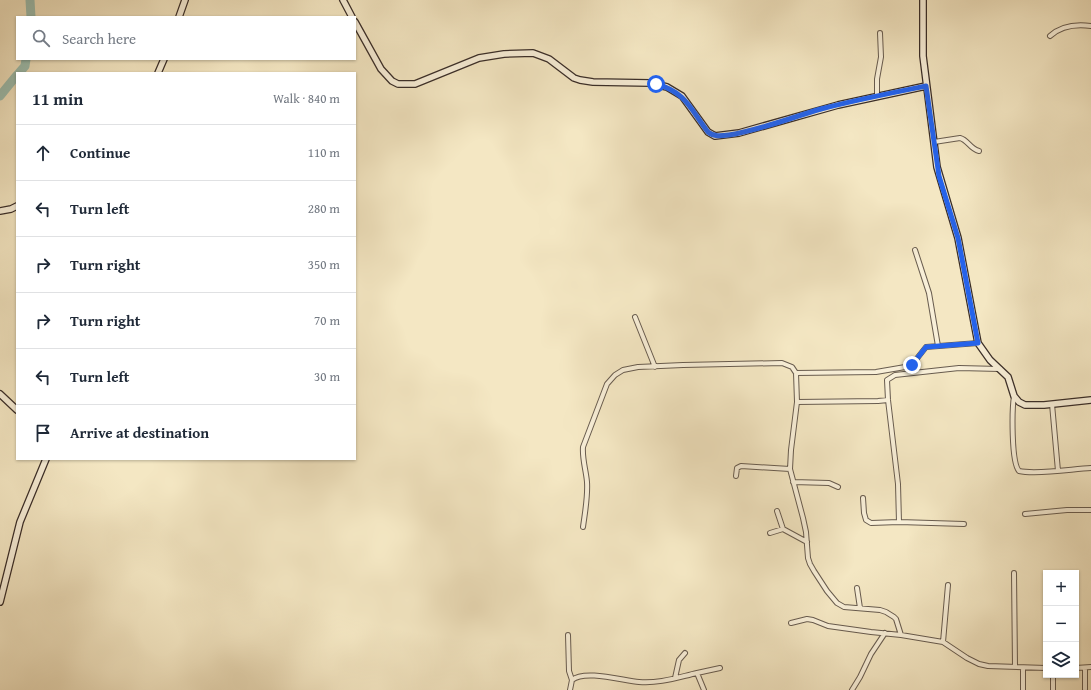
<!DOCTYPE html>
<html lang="en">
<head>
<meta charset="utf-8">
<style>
	body { margin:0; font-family:"Gentium Book Plus",serif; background:#f2f2f3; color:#1f2937 }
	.controls { position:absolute; right:12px; bottom:12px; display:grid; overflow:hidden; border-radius:0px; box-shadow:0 1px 3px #0004 }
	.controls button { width:36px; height:36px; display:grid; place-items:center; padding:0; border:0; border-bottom:1px solid #e0e1e3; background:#fff; color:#1f2937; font:20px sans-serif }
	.stop { position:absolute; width:12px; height:12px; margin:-9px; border:3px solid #2563eb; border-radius:50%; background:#fff }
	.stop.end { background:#2563eb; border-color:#fff; box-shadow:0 1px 4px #0008 }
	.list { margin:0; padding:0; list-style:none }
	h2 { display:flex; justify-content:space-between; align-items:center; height:52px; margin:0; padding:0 16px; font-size:17px }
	h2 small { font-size:13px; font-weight:400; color:#747a83 }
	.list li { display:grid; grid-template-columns:26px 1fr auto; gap:12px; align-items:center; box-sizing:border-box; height:56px; padding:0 16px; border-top:1px solid #e0e1e3 }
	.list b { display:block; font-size:15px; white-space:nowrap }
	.list em { font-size:13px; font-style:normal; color:#747a83 }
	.icon { flex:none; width:22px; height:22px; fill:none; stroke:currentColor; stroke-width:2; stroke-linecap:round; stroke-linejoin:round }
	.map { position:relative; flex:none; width:1091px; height:690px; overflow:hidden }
	.search { position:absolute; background:#fff; box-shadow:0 1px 3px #0004; left:16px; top:16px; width:340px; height:44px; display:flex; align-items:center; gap:10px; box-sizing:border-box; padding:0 14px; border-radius:0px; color:#747a83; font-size:15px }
	.panel { position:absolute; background:#fff; box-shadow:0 1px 3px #0004; left:16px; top:72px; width:340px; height:388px; border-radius:0px }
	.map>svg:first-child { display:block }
</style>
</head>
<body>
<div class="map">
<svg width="1091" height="690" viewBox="0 0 1091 690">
	<rect width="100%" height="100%" fill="#f4e7c3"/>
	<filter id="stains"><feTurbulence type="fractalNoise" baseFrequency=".005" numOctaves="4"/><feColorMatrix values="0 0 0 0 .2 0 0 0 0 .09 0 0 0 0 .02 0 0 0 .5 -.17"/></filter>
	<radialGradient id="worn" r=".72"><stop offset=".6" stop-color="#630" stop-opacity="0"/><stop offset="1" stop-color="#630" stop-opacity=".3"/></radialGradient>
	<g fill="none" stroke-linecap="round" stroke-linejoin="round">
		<path stroke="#9cc0b2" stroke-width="9" d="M30,0L31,17
			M19,73L25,66L26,59
			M0,96L17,75"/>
		<g stroke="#685c4f" stroke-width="6">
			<path id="street" d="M1050,36C1061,26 1076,24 1091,26
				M877,96V79L881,57L880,33
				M934,142L960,138C968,140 970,149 979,151
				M915,250L929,293L938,346
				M635,317L655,367
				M796,373L797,402L791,450L790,469L803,518L806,532L808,558L810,564L814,571L827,591L837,603L844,607L880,610L886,612L894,617L896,619L901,635
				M1014,396C1012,409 1011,462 1019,471C1037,475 1072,469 1091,468
				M797,402L878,401L888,400
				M1052,404L1058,471
				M736,476L737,468L741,466L790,469
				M793,482L829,483L838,487
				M863,498L864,513L866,520L871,523L899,522
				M777,511L783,529L807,542
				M1025,514L1067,510H1091
				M964,524L899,522L898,484L888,400L887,380L895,375L959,368L1000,369
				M583,527C585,512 588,497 587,482C586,470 582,459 583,447L607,384L615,375L623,370L638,367L683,365L782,363L792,367L796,373L876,372L911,366L926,347L978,343
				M770,533L783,529
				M1014,573L1015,667
				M857,588L860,608
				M791,623L807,619L813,620L828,626L871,632L901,635L943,642L967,658L979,664L988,666L1046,668
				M568,635L569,671L572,680C585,669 624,681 639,682C658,684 679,677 697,673L704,690
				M943,642L948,585
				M1023,668V690
				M1076,668L1091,667
				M1085,668V689
				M697,673L720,668
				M1053,675V690
				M675,678L679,660L685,653
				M570,690L572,680
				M852,690L860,677L871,654L885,633"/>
		</g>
		<g stroke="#392d28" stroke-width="8">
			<path id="secondary" d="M343,0L352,17
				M923,0V56L937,167L958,238L978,343L990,360L1008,377L1014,396L1019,402L1025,405H1044L1091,400
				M179,17L185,0
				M355,22L381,69L392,81L398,84H415L479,58L504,54L533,53L549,59L574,78L580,80L593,82L650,83L667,87L682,96L708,132L715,136L739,133L838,105L926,86
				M158,73L164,59
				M0,211L11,209L17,206
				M0,394L17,410
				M0,602L20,522L46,459"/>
		</g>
		<use href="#street" stroke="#f8efd8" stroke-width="4"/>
		<use href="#secondary" stroke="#f8efd8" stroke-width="5.5"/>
	</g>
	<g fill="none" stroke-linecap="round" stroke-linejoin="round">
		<path stroke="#2563eb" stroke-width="5" d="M656,84C686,92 691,110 708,132C714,137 721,136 729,135C760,130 790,118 821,109C855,100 891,93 926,86L939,176L958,238L978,343L926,347L912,365"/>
	</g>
	<rect width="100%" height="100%" filter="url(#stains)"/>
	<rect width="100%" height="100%" fill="url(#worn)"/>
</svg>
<div class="controls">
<button>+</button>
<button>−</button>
<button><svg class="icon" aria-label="layers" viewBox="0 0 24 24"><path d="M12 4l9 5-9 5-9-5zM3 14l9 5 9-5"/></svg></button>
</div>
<div class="stop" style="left:656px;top:84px"></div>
<div class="stop end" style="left:912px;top:365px"></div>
<div class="search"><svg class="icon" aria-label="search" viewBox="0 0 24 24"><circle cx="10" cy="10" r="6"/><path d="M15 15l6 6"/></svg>Search here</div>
<section class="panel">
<h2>11 min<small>Walk · 840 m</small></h2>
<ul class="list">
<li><svg class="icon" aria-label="ahead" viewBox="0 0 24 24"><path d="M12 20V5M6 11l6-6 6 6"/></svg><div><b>Continue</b></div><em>110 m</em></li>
<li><svg class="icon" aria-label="left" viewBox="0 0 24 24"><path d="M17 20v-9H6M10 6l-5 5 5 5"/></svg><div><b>Turn left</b></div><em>280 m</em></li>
<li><svg class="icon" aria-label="right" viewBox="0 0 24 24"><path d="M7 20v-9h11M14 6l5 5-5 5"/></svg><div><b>Turn right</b></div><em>350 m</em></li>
<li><svg class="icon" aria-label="right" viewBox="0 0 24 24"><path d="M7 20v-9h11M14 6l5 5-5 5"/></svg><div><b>Turn right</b></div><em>70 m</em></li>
<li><svg class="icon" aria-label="left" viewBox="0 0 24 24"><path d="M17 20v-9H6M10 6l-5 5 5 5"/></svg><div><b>Turn left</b></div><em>30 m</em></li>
<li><svg class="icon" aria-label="arrive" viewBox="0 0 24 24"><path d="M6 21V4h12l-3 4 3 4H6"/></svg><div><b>Arrive at destination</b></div></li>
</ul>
</section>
</div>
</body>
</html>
